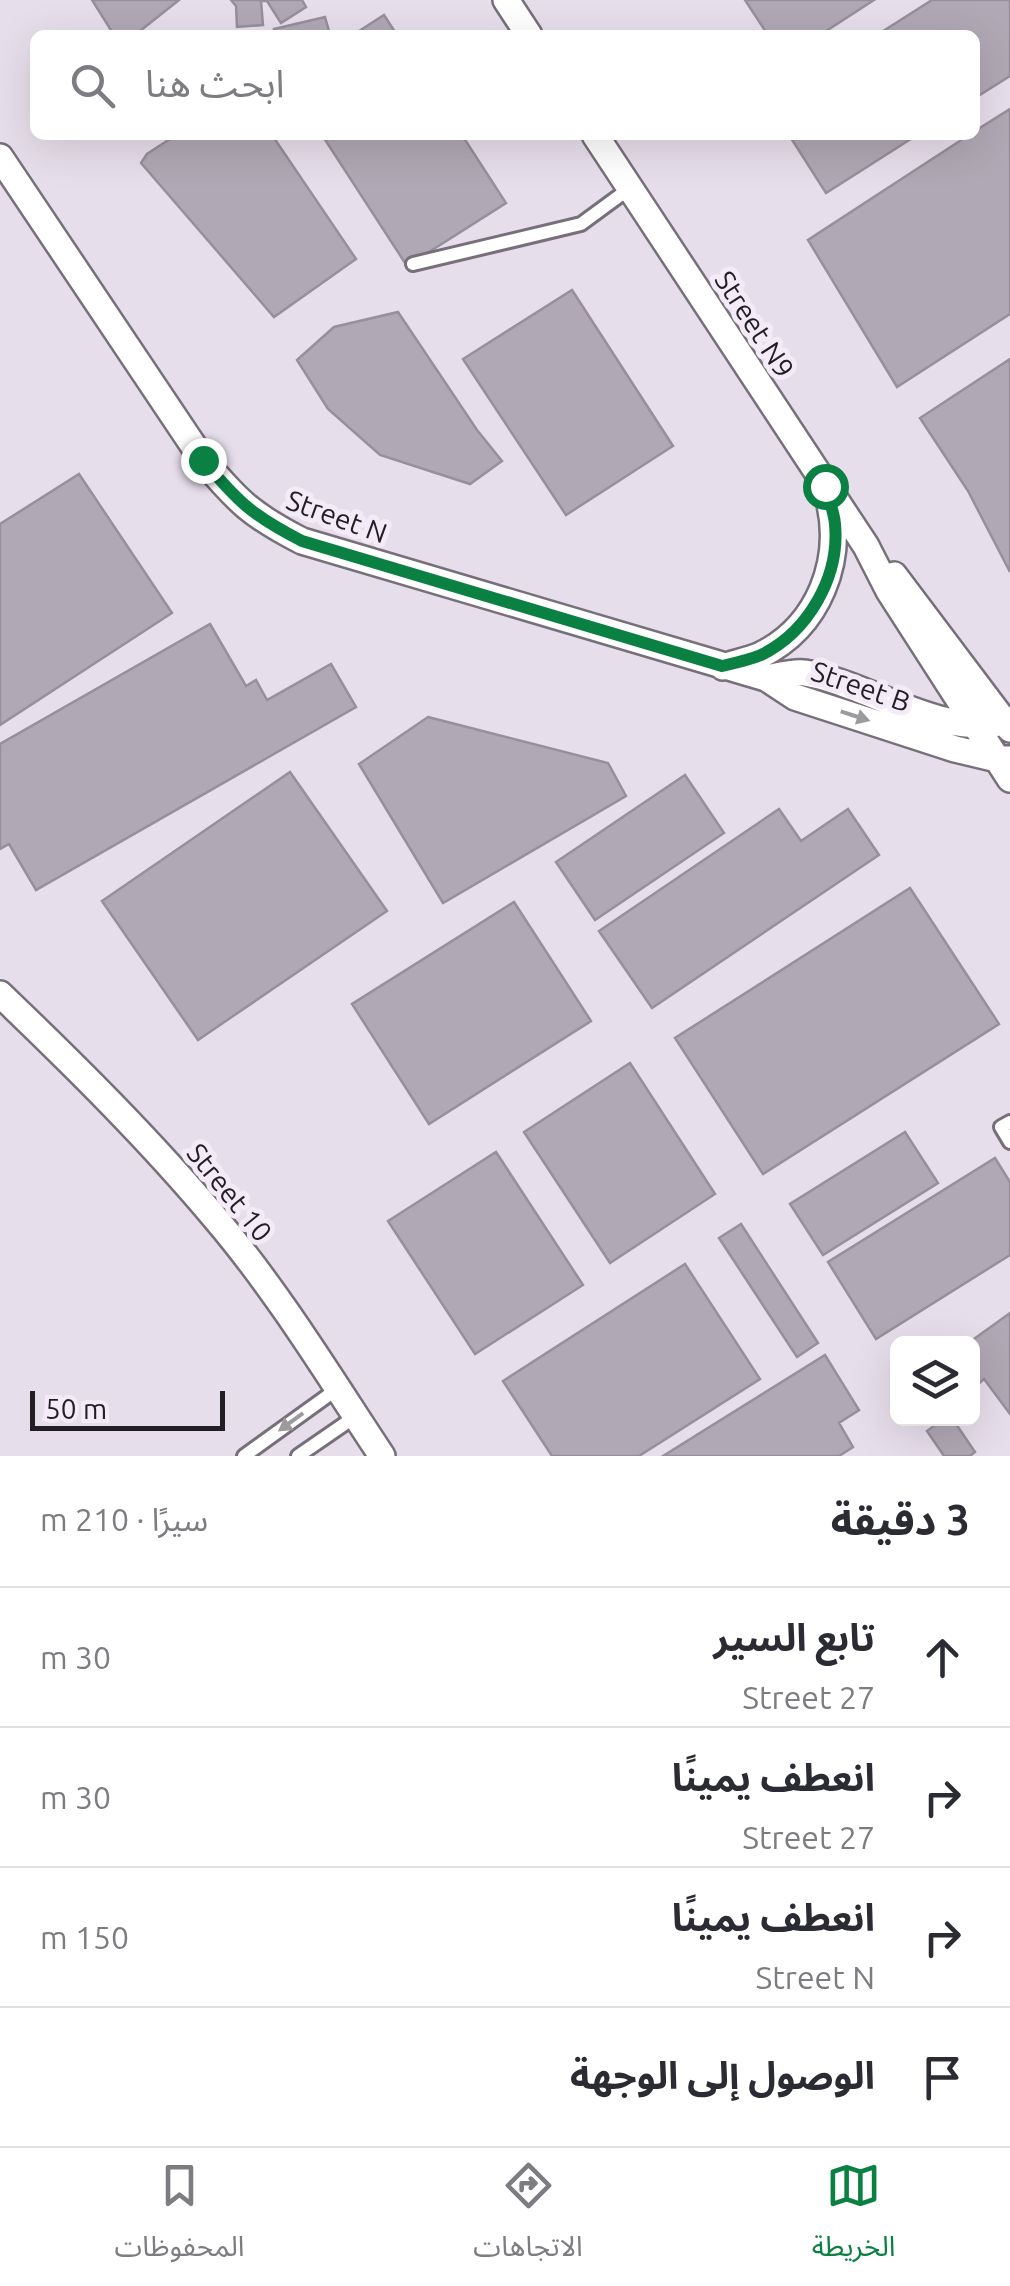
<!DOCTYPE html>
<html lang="ar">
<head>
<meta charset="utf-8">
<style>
	body { margin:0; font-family:Ubuntu,"Noto Sans Arabic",sans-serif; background:#f7f7f7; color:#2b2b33; direction:rtl }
	.controls { position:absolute; right:30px; bottom:30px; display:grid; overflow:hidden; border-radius:15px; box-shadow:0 10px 40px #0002 }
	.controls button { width:90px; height:90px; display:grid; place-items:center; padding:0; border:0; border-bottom:2px solid #e1e1e2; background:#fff; color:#2b2b33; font:50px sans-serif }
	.scale { position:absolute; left:30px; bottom:25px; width:195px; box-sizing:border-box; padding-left:10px; border:5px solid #221f24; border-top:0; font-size:28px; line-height:35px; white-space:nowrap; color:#221f24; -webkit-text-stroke:8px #f4ebf8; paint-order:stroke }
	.stop { position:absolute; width:30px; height:30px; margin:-22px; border:8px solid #0b8043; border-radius:50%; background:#fff }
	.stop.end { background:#0b8043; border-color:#fff; box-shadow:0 2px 10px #0008 }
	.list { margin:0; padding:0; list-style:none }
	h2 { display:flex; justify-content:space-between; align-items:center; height:130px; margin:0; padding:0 40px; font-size:42px }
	h2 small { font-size:32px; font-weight:400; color:#7c7c81 }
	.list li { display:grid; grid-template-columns:65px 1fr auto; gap:30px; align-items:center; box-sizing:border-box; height:140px; padding:0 40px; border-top:2px solid #e1e1e2 }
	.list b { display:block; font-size:38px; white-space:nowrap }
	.list p { margin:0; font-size:32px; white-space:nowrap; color:#7c7c81 }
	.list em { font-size:32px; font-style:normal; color:#7c7c81 }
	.icon { flex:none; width:55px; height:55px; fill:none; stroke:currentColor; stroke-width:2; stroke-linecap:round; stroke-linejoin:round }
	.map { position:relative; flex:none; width:1010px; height:1456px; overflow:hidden; direction:ltr }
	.search { position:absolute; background:#fff; box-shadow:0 10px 40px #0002; left:30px; right:30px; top:30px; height:110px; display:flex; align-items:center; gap:25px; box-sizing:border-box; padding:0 35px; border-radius:15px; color:#7c7c81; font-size:38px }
	.sheet { height:690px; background:#fff }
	nav { display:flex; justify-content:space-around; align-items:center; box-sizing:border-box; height:140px; border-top:2px solid #e1e1e2; background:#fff; font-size:28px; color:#7c7c81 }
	nav a { display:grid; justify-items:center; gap:5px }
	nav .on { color:#0b8043 }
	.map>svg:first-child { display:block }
</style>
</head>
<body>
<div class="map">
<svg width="1010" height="1456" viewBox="0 0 1010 1456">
	<rect width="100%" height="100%" fill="#e7deeb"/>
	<path fill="#b0a8b4" stroke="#978f9b" stroke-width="2.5" d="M92,0H179L135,35H114Z
		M231,0H302L306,7L281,23L267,1H261L263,25L237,27L236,6Z
		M745,0H874L820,35H768Z
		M932,0H1010V76L975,98V35H877Z
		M384,15L397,35H353Z
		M325,17L329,31L311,35H275L274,29Z
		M1010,109V314L897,387L808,240L969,135H975V131Z
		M176,135H272L356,259L274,317L141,163L147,154Z
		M322,135H462L506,203L407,266Z
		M789,135H917L826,193Z
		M572,290L673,446L566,515L463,359Z
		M398,312L477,430L502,461L470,484L380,455L328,409L297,360L334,327Z
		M1010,359V572L968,491L920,418Z
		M79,474L172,613L0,725V524Z
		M210,624L246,686L256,680L267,700L331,664L356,707L36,890L9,844L0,849V744Z
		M428,717L608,763L626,796L443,903L359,764Z
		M290,772L387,911L198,1040L102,901Z
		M685,775L724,833L595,920L556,862Z
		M779,809L801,841L848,809L879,855L652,1008L599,931Z
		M910,888L999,1024L763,1174L675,1038Z
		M514,902L591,1021L429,1124L352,1004Z
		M630,1063L715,1194L610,1263L524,1132Z
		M905,1132L938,1183L823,1255L790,1204Z
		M496,1152L583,1285L475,1354L388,1221Z
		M995,1158L1010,1182V1255L876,1339L828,1262Z
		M741,1224L818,1343L797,1357L719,1238Z
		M685,1264L760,1379L639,1456H552L503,1381Z
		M1010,1313V1414L984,1379L975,1387L972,1384V1344H967Z
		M825,1355L859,1410L839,1423L853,1447L839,1456H663Z
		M945,1418H952L975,1452L970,1456H944L927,1431Z"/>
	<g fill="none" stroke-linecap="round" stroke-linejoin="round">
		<g stroke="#776f7a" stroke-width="18">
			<path id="lane" d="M413,264L581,224L630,188
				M1010,1122L1001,1127L1010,1142
				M244,1456L337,1389
				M298,1456L356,1416"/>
		</g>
		<g stroke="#776f7a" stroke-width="30">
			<path id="street" d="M506,0L529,35
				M595,135L866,546L889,591L1010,779
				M0,157L203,460C238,502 253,516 302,541L766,678L795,697L955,749L997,759H1010
				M894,575L1010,729
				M723,667C735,663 749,660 761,655C819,626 844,561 829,500
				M766,678C778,676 794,671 805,673C867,683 948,742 1010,720
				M0,994C75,1066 149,1139 216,1219C278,1292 329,1376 382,1456"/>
		</g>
		<use href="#lane" stroke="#fff" stroke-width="12"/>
		<use href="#street" stroke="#fff" stroke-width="25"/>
	</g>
	<defs><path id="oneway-solid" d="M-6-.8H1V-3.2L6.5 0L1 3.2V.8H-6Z" transform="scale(2.5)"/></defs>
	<g fill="#9c9a9c">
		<use href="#oneway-solid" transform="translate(855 716) rotate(18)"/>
		<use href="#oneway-solid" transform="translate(291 1422) rotate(144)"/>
	</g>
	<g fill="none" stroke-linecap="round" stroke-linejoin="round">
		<path stroke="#0b8043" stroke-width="12" d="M203,460C238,502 253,516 302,541L722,666C735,663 749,660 761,655C808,632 840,577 835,524C834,511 828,498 825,486"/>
	</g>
	<g text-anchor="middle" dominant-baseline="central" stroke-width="10" stroke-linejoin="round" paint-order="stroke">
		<g font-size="28" fill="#221f24" stroke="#f4ebf8">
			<text transform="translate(755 324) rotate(57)">Street N9</text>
			<text transform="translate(337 516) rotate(20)">Street N</text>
			<text transform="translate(861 686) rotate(19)">Street B</text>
			<text transform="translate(230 1192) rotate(51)">Street 10</text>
		</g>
	</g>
</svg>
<div class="controls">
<button><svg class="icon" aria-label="layers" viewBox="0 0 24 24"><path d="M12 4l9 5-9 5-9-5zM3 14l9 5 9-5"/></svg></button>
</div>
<div class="scale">50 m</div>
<div class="stop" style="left:825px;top:486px"></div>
<div class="stop end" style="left:203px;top:460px"></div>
<div class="search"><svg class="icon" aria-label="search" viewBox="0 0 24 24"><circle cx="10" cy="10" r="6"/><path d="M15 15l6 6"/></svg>ابحث هنا</div>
</div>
<section class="sheet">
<h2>3 دقيقة<small>سيرًا · 210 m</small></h2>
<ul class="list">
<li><svg class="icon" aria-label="ahead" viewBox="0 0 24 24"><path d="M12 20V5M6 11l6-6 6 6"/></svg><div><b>تابع السير</b><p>Street 27</p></div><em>30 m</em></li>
<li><svg class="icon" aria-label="right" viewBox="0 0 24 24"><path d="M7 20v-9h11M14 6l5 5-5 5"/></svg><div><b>انعطف يمينًا</b><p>Street 27</p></div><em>30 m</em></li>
<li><svg class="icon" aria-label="right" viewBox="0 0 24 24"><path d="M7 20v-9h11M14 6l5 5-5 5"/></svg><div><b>انعطف يمينًا</b><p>Street N</p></div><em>150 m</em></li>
<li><svg class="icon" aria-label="arrive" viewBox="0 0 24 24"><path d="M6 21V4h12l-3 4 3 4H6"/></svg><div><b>الوصول إلى الوجهة</b></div></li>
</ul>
</section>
<nav>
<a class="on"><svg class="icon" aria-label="map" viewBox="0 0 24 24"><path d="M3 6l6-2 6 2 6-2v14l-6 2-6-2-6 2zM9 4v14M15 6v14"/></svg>الخريطة</a>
<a><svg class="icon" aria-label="directions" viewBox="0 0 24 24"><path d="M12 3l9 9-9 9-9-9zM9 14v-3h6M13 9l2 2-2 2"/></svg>الاتجاهات</a>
<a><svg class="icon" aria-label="saved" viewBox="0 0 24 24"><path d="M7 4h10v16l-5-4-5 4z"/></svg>المحفوظات</a>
</nav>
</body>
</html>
